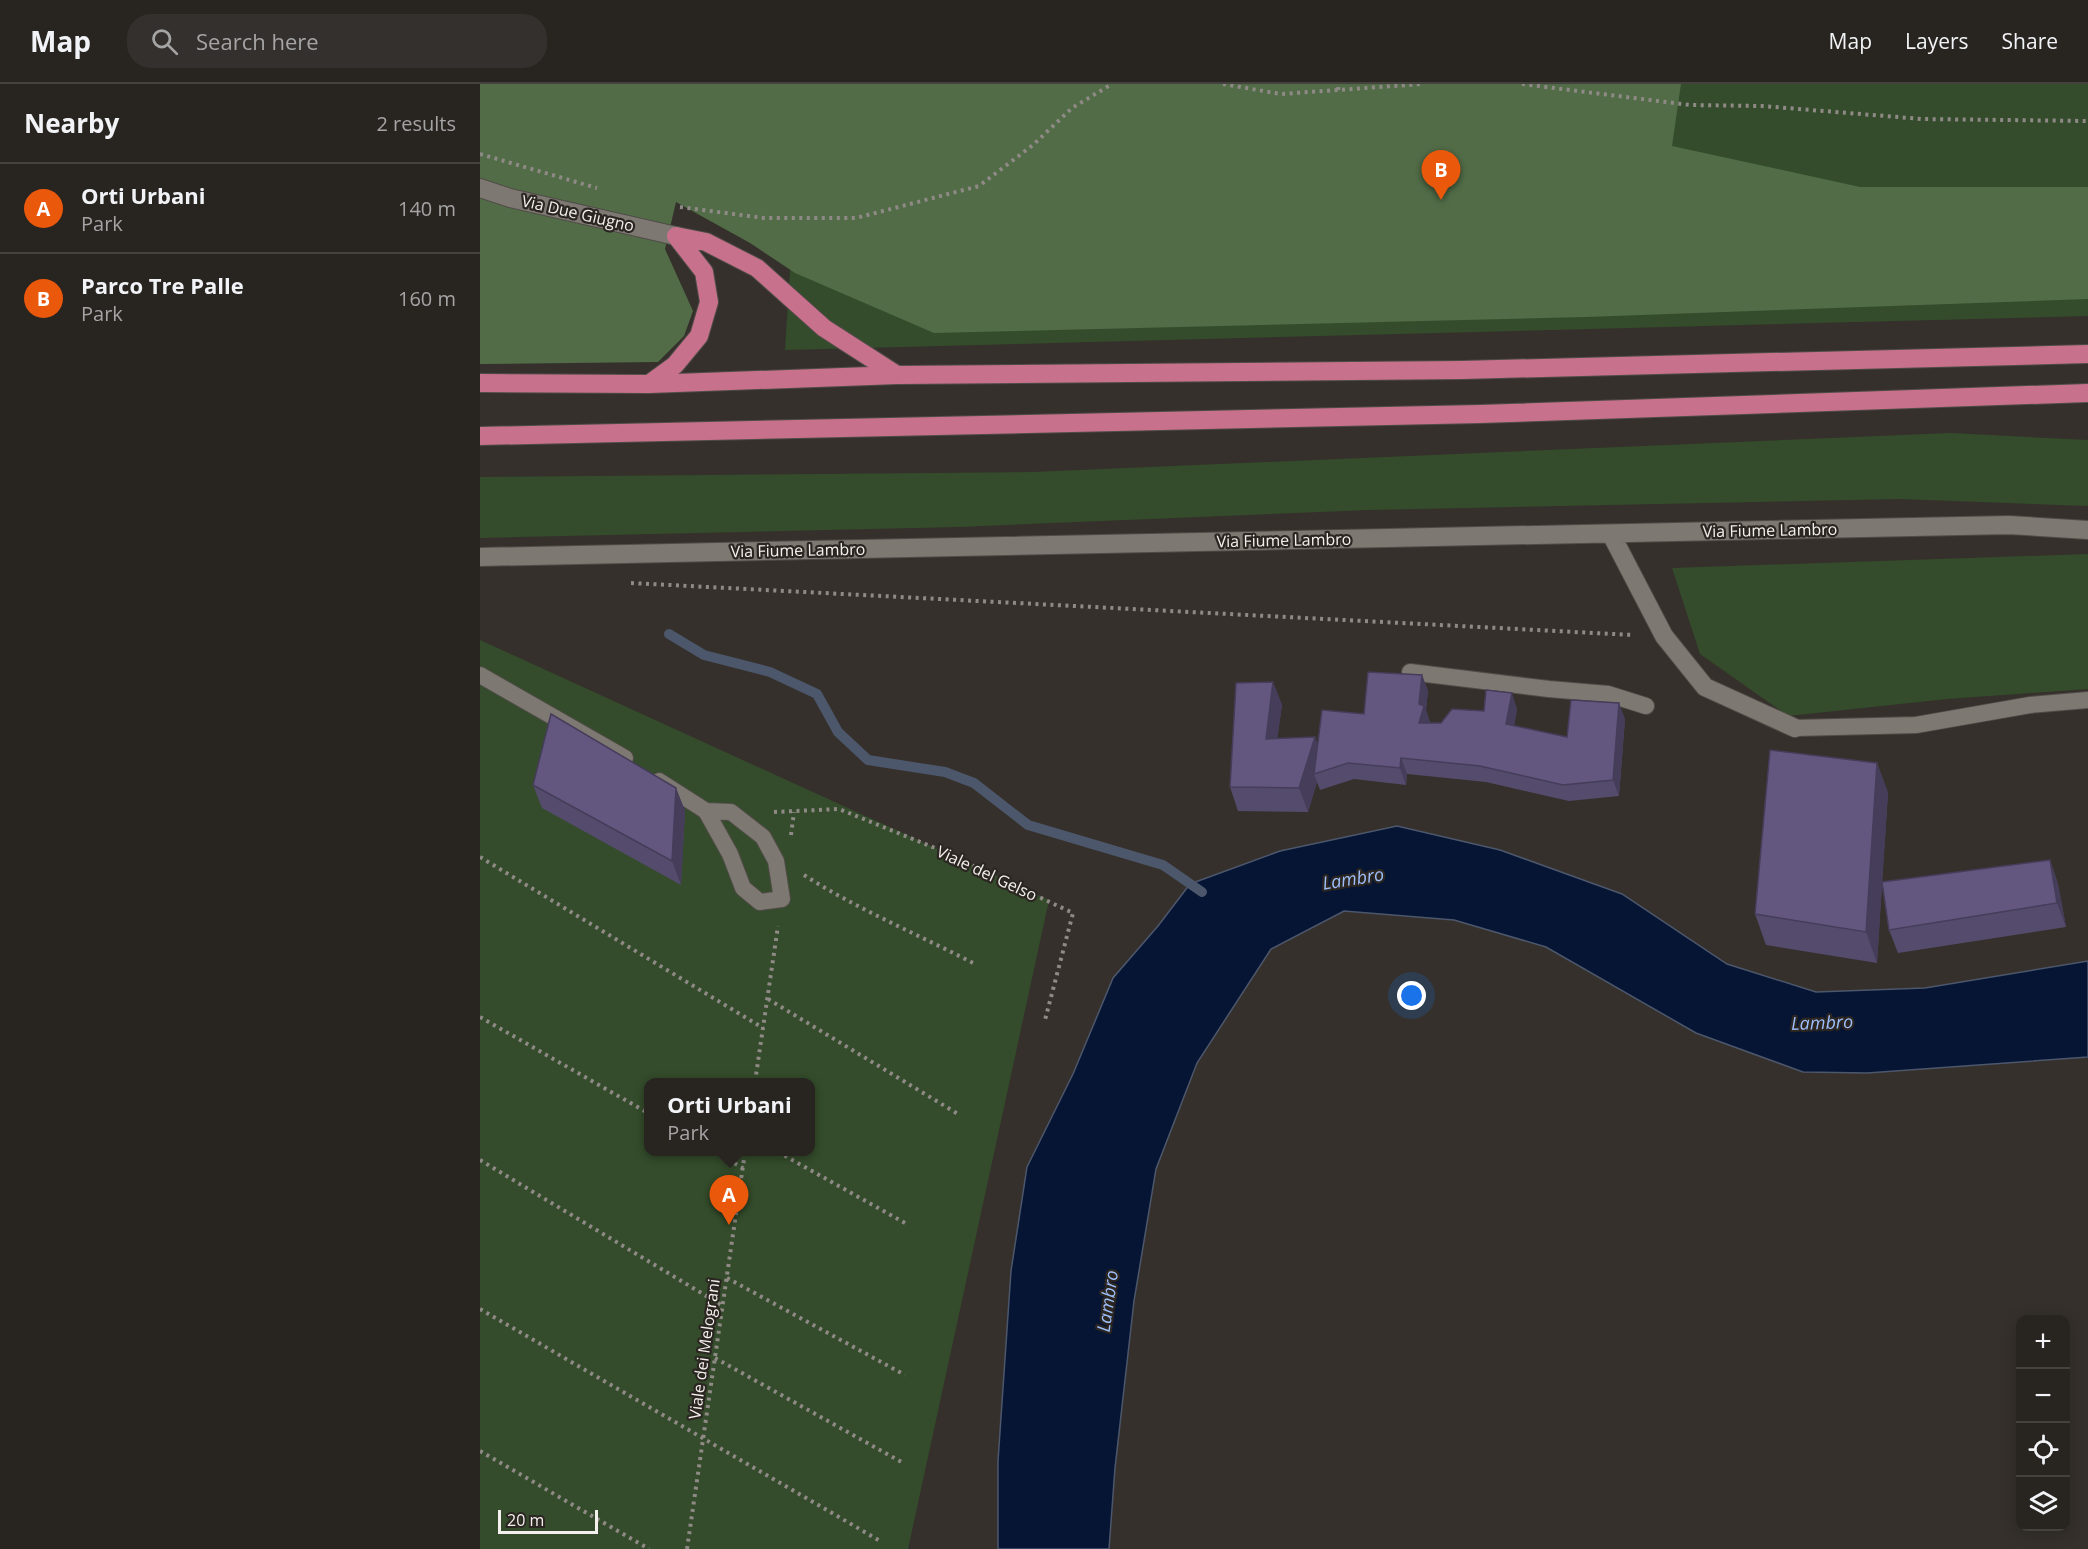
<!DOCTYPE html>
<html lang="en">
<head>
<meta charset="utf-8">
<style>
	body { margin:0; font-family:"Open Sans",sans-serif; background:#34302d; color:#f1f3f6 }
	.controls { position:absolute; right:18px; bottom:18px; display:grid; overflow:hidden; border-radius:12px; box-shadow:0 3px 15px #0003 }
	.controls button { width:54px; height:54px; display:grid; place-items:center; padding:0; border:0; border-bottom:2px solid #44413e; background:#282420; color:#f1f3f6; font:30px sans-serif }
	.scale { position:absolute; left:18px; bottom:15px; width:100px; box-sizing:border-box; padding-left:6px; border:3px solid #f4f0ed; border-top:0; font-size:16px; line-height:21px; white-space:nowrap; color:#f4f0ed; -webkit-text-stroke:4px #2b2621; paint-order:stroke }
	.you { position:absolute; left:932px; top:912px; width:21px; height:21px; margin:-15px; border:4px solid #fff; border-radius:50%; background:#1a73e8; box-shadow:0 0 0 9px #1a73e833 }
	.badge { display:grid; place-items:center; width:39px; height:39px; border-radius:50%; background:#ea580c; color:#fff; font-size:20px; font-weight:700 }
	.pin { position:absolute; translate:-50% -50px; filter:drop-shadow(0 2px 3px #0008) }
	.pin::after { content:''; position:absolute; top:32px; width:21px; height:18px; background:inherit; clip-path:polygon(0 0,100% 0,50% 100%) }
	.popup { position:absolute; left:164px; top:994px; width:171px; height:78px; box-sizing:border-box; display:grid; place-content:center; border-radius:12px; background:#282420; filter:drop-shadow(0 2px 4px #0005); font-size:20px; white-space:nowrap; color:#a5a4a5 }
	.popup b { font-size:22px; color:#f1f3f6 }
	.popup::after { content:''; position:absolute; left:50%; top:100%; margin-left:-12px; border:12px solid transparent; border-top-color:#282420 }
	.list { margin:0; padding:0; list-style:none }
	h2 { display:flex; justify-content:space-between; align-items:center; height:78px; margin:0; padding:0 24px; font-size:26px }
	h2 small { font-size:20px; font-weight:400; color:#a5a4a5 }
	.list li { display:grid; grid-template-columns:39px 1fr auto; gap:18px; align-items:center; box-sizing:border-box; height:90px; padding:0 24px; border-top:2px solid #44413e }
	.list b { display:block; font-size:22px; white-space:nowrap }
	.list p { margin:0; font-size:20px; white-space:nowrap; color:#a5a4a5 }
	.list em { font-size:20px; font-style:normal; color:#a5a4a5 }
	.icon { flex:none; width:33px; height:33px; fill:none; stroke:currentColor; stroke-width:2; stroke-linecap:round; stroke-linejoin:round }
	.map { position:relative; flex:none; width:1608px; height:1465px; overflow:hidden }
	header { display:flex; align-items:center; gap:36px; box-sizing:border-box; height:84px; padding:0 30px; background:#282420; border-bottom:2px solid #44413e }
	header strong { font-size:28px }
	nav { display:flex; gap:33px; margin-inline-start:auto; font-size:21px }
	.search { width:420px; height:54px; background:#34302d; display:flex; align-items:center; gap:15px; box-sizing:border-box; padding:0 21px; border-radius:24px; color:#a5a4a5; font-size:22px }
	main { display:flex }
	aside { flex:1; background:#282420 }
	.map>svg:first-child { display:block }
</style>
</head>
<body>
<header>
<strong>Map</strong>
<div class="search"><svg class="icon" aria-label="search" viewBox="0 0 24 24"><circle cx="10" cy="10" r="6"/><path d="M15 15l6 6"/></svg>Search here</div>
<nav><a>Map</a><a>Layers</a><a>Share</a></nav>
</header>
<main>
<aside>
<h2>Nearby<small>2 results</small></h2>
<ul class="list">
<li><span class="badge">A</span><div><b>Orti Urbani</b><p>Park</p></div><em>140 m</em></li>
<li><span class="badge">B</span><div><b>Parco Tre Palle</b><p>Park</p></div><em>160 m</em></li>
</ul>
</aside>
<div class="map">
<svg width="1608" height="1465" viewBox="0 0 1608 1465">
	<rect width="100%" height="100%" fill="#35302b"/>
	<path fill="#344c2b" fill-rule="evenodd" d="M322,0H1608V232L305,266Z
		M1470,349L1608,356V422L1420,415L889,426L478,443L0,454V393L553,388Z
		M1608,470V605L1467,615L1308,632L1220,570L1192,484Z
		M0,556L569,816L428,1465H0ZM168,998H330V1068H168Z"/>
	<path fill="#516c47" d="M0,0H1201L1192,62L1380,103H1608V215L1106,233L454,249L315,189L270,159L196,118L185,165L213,227L204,252L178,278L0,280Z"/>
	<path fill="#061534" stroke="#4d576c" stroke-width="1.5" d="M917,742L1020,766L1142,810L1247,880L1336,908L1445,904L1608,877V973L1387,989L1323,988L1216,949L1066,863L974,836L864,827L791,865L717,979L676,1085L654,1217L635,1384L629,1465H518V1377L531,1187L547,1083L593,990L633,894L678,842L710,800L800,767Z"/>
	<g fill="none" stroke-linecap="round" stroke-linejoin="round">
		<path stroke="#4d576c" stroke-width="10" d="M189,550L224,571L290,588L337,610L358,648L388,676L465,688L494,699L548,741L683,781L722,808"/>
		<g stroke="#504c47" stroke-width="18">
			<path id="service" d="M930,588L1069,605L1128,610L1166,622
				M0,591L145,674
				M1315,644L1436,641L1550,621L1608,616
				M179,697L226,727L250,770L263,804L280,818L302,815L296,777L283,753L251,728L226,727"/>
		</g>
		<g stroke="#504c47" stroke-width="20">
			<path id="minor" d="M0,104L30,114L196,152
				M1131,450L1184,552L1225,603L1315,644
				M0,473L1529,441L1608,446"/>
		</g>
		<g stroke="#504c47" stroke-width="20">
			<path id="primary" d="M196,152L226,158L277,184L344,244L417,291
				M0,299L169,300L417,291L982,286L1608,270
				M169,300L195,281L219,252L229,218L224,188L196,152
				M0,352L1000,330L1608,309"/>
		</g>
		<path stroke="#8f8a86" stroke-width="4" stroke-dasharray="3 4.5" stroke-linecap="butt" d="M743,0L801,10L942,0
			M1042,0L1210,21L1282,22L1442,35L1608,37
			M858,6L859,0
			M0,70L117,104
			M200,123L284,134H376L499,102L553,61L592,24L632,0
			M151,499L1153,551
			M294,728L359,725L455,764L593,829L565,936
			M311,751L314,728
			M0,773L283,944
			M324,791C377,825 437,850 493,879
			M288,915L478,1030
			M0,933L168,1029
			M275,998L298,842
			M235,1068L263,1084
			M298,1068L425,1139
			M0,1076L243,1222
			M247,1194L425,1291
			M0,1225L402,1458
			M235,1274L425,1380
			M0,1367L169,1465
			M207,1465L265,1068"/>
		<use href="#service" stroke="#7e7873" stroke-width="16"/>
		<use href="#minor" stroke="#7e7873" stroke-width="18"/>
		<use href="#primary" stroke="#c8718c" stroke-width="18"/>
	</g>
	<path fill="#554b6d" d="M942,591L948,607L946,626L950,639H961L1004,627L1037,625L1034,642L1087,653L1145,635L1139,712L1089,717L1006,698L927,690L926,701L874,695L840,706L837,698L828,728L758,727L750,703L793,598L802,621L797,655L838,660Z
		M1397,679L1408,709L1402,798L1570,776L1578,800L1586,843L1418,869L1409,846L1402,799L1397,879L1286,861L1275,830Z
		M53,701L196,704L205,727L201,801L62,724Z"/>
	<path fill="#453d59" d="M942,591L948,607L946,626L950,638L945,655L939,639V620Z
		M793,598L802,621L794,679L786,655Z
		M1032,609L1037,625L1032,656L1026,640Z
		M1139,619L1145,635L1139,712L1133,696Z
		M835,653L844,677L834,690L837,698L828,728L819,704Z
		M921,674L927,690L926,701L920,684Z
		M1397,679L1408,709L1397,879L1386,848Z
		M196,704L205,727L201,801L192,777Z
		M1570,776L1578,800L1586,843L1577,819Z"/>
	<path fill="#63577f" stroke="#453d59" stroke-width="1.5" d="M888,588L942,591L939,620L944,622L939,639H961L972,625L1004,627L1006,606L1032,609L1026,640L1087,653L1091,616L1139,619L1133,696L1083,701L1000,682L921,674L920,684L868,679L834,690L842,626L884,630Z
		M793,598L786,655L835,653L819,704L750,703L756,599Z
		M71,630L196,704L192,777L53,701Z
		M1290,666L1397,679L1386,848L1275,830Z
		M1570,776L1577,819L1409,846L1402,798Z"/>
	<g text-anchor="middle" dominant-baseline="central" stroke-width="4.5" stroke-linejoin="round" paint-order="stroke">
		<g font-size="16" fill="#f4f0ed" stroke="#2b2621">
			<text transform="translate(98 129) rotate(13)">Via Due Giugno</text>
			<text transform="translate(1290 446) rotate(-1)">Via Fiume Lambro</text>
			<text transform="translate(804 456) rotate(-1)">Via Fiume Lambro</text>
			<text transform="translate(318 466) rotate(-1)">Via Fiume Lambro</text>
			<text transform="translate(507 789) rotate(25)">Viale del Gelso</text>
			<text transform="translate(224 1265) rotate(-82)">Viale dei Melograni</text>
		</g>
		<g font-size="18" font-style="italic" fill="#9ebffc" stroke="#2b2621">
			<text transform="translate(873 794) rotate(-9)">Lambro</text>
			<text transform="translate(1342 938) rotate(-2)">Lambro</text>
			<text transform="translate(627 1217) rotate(-82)">Lambro</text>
		</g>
	</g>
</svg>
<div class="controls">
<button>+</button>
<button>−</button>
<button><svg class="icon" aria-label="locate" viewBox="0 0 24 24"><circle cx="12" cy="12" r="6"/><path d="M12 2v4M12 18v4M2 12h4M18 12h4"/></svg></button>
<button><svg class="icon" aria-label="layers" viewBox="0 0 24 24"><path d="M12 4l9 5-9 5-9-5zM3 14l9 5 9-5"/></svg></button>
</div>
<div class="scale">20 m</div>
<div class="you"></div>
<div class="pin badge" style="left:249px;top:1141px">A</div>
<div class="popup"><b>Orti Urbani</b>Park</div>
<div class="pin badge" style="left:961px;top:116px">B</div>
</div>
</main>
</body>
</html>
